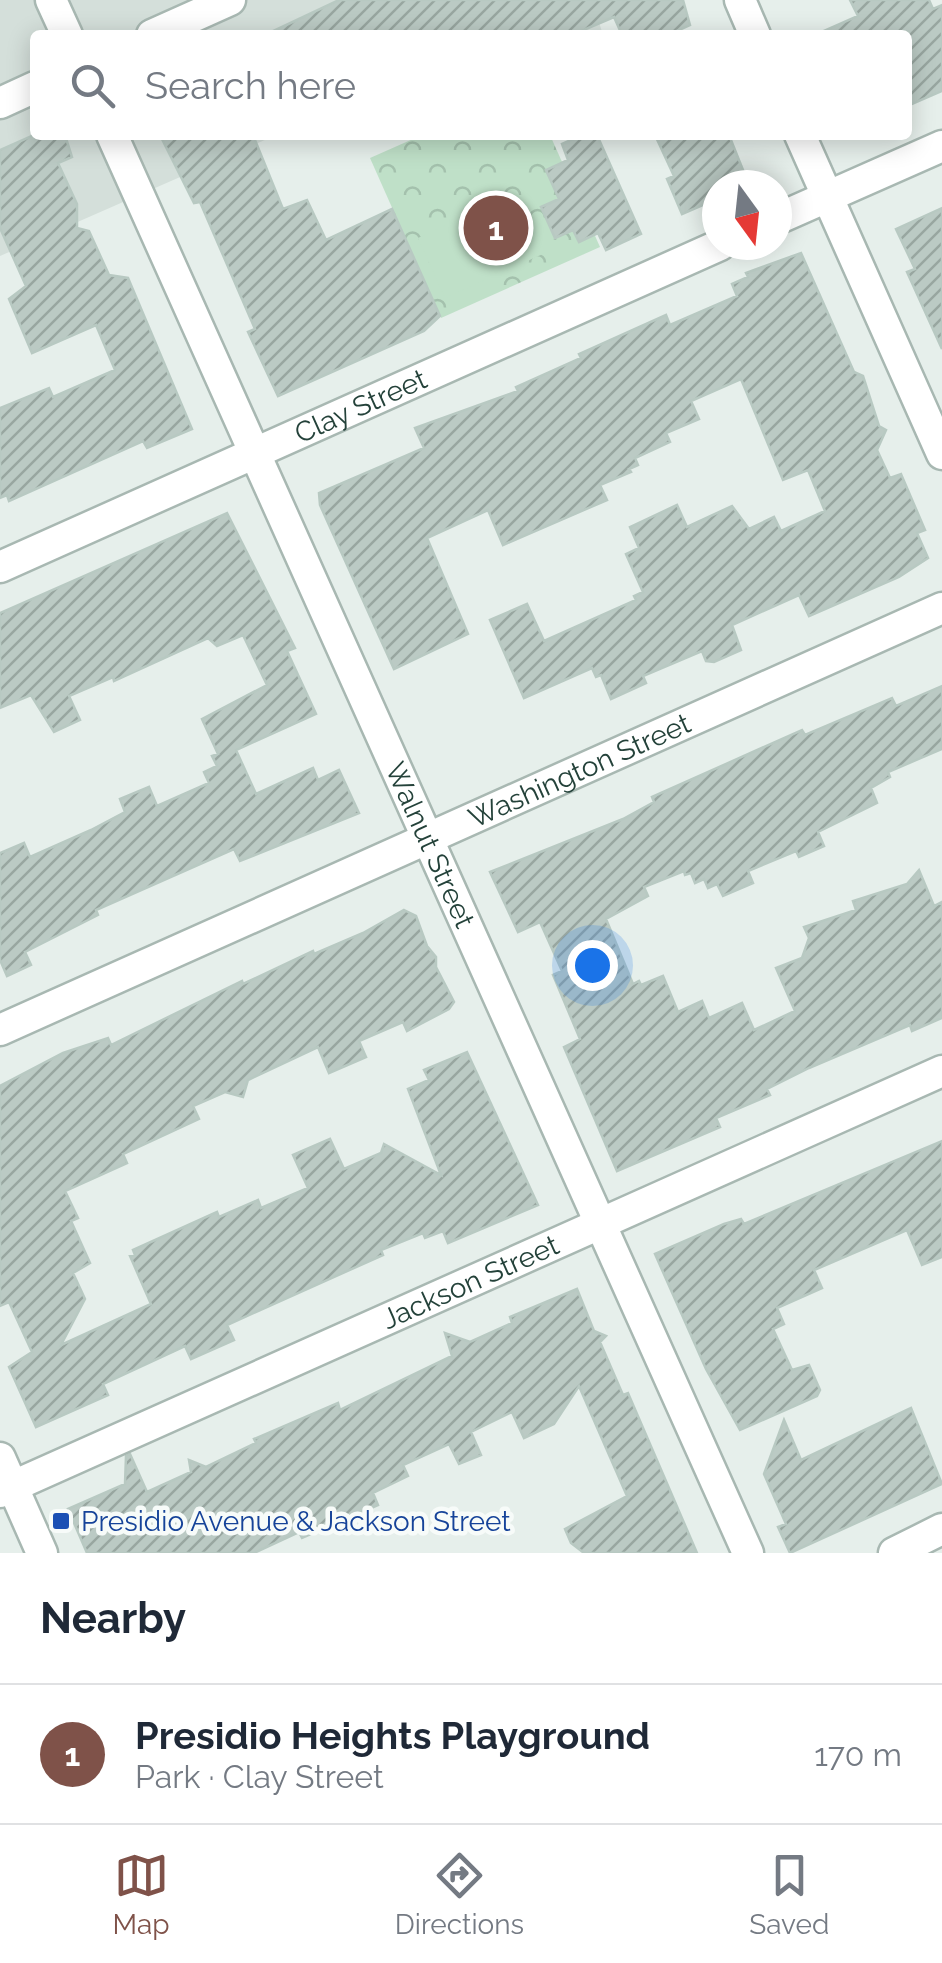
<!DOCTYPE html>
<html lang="en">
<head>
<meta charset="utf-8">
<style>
	body { margin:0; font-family:Raleway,sans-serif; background:#f2f2f3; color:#1f2937 }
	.compass { position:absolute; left:702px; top:170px; width:90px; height:90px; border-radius:50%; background:#fff; box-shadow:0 5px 25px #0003; rotate:165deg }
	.you { position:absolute; left:592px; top:965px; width:35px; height:35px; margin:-25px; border:8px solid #fff; border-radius:50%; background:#1a73e8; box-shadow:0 0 0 15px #1a73e833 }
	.badge { display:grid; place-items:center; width:65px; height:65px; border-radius:50%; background:#7f5249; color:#fff; font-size:32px; font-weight:700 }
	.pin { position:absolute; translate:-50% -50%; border:5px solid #fff; box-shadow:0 2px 10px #0006 }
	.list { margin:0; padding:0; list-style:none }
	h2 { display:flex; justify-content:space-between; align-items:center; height:130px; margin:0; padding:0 40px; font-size:42px }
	h2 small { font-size:32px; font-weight:400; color:#747a83 }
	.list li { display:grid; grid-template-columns:65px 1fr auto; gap:30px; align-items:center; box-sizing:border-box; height:140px; padding:0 40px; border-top:2px solid #e0e1e3 }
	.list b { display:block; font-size:38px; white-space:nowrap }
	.list p { margin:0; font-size:32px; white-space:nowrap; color:#747a83 }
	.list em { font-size:32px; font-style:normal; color:#747a83 }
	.icon { flex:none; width:55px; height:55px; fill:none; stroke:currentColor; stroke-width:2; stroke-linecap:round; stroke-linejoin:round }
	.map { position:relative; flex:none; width:942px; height:1553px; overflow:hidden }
	.search { position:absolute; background:#fff; box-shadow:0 5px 25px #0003; left:30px; right:30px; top:30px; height:110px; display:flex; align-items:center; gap:25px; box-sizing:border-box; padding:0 35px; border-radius:10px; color:#747a83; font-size:38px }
	.sheet { height:270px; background:#fff }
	nav { display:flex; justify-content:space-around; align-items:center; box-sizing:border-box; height:140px; border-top:2px solid #e0e1e3; background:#fff; font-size:28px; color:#747a83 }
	nav a { display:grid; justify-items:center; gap:5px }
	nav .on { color:#7f5249 }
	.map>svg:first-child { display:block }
</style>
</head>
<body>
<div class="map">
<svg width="942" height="1553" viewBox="0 0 942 1553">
	<defs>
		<pattern id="forest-crowns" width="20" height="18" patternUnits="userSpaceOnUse" patternTransform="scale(2.5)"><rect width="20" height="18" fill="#bfe0c8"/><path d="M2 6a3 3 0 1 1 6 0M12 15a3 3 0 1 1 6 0" fill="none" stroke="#a4c1ad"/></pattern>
		<pattern id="building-hatch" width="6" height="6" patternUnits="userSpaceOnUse" patternTransform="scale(2.5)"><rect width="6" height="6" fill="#bbcac4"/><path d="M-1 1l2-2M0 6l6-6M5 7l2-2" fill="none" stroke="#98a6a0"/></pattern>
	</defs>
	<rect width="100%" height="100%" fill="#e6efeb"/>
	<path fill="#d4dfda" d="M0,0H592L603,35H35V135H276L0,256Z"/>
	<path fill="url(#forest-crowns)" d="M422,135H550L600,247L441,318L370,158Z"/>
	<path fill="#bfe0c8" d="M518,193L545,253L445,298L418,238Z"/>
	<path fill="url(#building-hatch)" stroke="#b8c9c2" stroke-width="2.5" d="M339,0H683L690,25L668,35H622L614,17L572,35H265Z
		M850,0H929L933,9L942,5V91L907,106V35H815L858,16Z
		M34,135H65L72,157L58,163L77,204V228L89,231L109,275L128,278L192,429L147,448L143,441L9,501L7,495L0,498V408L49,388L53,397L115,370L96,325L32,353L9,299L26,286L0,228V150Z
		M160,135H253L283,209L307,200L326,240L392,209L440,316L424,331L278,396L248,332L255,329L200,202L194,203Z
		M582,135H597L641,234L606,250L598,233L579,242L573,230L555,238L541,207L559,199L546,170L568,160L562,144Z
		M655,135H729L749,185H717V199L682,214L667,179L674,176Z
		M942,208V349L907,272L915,269L896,229Z
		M801,253L854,372L863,376L879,426L886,430L877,450L890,478L901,474L925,530L917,533L928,558L899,577L809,616L799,595L732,625L741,650L714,662L706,661L702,651L643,676L646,683L611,699L601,675L596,677L592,668L524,698L490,620L527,604L544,641L636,600L634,596L643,592L626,554L639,548L630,527L677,505L687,527L732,506L749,529L774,517L781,531L825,511L808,470L783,480L741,379L691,401L699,419L666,433L670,442L635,458L638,465L629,469L631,472L600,485L607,500L503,545L488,510L427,538L468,634L394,669L320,505L319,493L424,448L415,428L518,391L516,387L581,358L579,354L666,315L670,325L737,296L732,284L748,277L746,273Z
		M227,513L295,648L287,651L316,714L236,750L256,794L313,768L318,780L339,770L359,813L240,861L234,849L96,910L98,915L25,952L31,965L7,976L0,960V853L24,843L30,857L91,830L125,812L120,799L149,787L157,806L209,783L204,772L217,766L212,756L218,754L202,719L267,685L243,635L217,646L208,638L114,681L113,677L69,696L80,720L54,732L31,695L0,708V613Z
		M942,686V749L888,772L890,777L871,788L877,803L818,832L824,846L799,857L796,851L748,871L753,883L723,896L717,884L708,888L704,879L695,883L691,873L685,875L684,871L644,887L648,896L606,919L633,984L639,981L641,985L663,976L678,1012L702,1001L709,1018L742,1003L754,1030L795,1011L776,968L802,958L809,938L804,927L856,910L853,901L907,884L919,870L934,906L942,902V1018L912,1031L910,1025L809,1068L767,1089L770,1095L716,1118L720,1127L617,1171L564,1047L580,1039L553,975L562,971L540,922L518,932L490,872L623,819L654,802L652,797L802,730L805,735L892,698L896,706Z
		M404,910L416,916L427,946L436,957V967L454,1002L449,1009L407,1031L403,1022L359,1041L366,1057L329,1073L318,1047L248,1080L243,1097L225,1092L193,1106L199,1119L123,1154L127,1163L65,1191L78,1218L71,1221L90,1263L73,1273L85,1299L61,1345L151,1304L130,1256L135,1255L133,1250L217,1212L219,1217L258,1200L261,1208L308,1188L293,1155L330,1139L344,1169L381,1153L384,1144L441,1175L408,1089L429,1080L424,1070L467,1052L538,1205L448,1243L443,1231L425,1238L423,1233L381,1250L383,1255L227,1325L234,1340L191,1359L185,1346L103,1384L108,1395L36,1427L9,1367L32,1352L9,1302L0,1306V1086L63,1053L108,1038L111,1045L242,981L243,984L313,951L314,954L363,933Z
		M942,1141V1257L922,1265L907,1230L814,1270L822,1288L777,1308L784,1324L773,1329L792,1370L809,1365L820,1390L817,1396L740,1430L706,1369L655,1254L724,1224L741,1219L744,1224Z
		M577,1289L594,1331L606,1336L600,1342L623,1395L628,1393L697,1553H584L571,1543L565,1529L627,1496L579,1386L554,1424L524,1438L512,1412L471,1432L481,1455L459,1464L449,1444L403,1465L408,1476L373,1493L378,1505L302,1538L299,1532L254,1553H87L68,1509L125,1484L126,1456L130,1454L147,1492L191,1472L189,1460L206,1467L256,1443L254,1439L338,1403L340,1410L452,1356L445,1333L470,1342L512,1323L510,1317Z
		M911,1408L942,1484L790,1553L778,1527L786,1524L764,1474L784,1420L801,1460Z"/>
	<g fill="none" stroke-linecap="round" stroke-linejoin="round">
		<g stroke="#a8b8b2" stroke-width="35">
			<g id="minor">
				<path d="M51,0L67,35"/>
				<path d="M740,0L755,35"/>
				<path d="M152,35L230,0"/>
				<path d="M0,103L35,87"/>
				<path id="s1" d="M112,135L748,1553"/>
				<path d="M800,135L942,454"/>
				<path d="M777,219L942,146"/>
				<path id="s2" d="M0,567L720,245"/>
				<path id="s3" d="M0,1030L942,608"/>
				<path d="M0,1458L42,1553"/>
				<path id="s4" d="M0,1492L942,1071"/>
				<path d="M894,1553L942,1529"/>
			</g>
		</g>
		<use href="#minor" stroke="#fff" stroke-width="30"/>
	</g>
	<rect fill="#1a4fb4" stroke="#f7fbf9" stroke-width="4" x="51" y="1511" width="20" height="20" rx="5"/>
	<g text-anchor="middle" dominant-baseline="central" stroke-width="9" stroke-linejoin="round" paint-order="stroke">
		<g font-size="28" fill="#24423a" stroke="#f7fbf9">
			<text stroke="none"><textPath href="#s2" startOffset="395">Clay Street</textPath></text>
			<text stroke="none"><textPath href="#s3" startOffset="635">Washington Street</textPath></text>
			<text stroke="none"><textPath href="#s1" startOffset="778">Walnut Street</textPath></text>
			<text stroke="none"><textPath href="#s4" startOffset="515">Jackson Street</textPath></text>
		</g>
		<g font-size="28" fill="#164399" stroke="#f7fbf9" text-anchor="start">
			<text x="81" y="1521">Presidio Avenue &amp; Jackson Street</text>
		</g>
	</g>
</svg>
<svg class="compass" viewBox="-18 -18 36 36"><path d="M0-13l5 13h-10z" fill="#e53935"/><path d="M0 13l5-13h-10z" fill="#747a83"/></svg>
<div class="you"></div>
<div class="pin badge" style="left:496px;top:228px">1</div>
<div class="search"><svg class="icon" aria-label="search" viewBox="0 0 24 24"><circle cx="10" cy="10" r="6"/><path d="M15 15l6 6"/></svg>Search here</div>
</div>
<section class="sheet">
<h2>Nearby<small></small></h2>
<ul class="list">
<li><span class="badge">1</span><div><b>Presidio Heights Playground</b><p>Park · Clay Street</p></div><em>170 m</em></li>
</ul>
</section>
<nav>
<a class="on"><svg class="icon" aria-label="map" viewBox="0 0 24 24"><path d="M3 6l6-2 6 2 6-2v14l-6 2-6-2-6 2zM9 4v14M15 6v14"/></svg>Map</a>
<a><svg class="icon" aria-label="directions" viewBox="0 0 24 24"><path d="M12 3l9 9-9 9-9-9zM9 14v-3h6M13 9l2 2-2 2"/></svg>Directions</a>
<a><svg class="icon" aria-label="saved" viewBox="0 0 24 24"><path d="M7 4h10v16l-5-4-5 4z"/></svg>Saved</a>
</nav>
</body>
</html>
